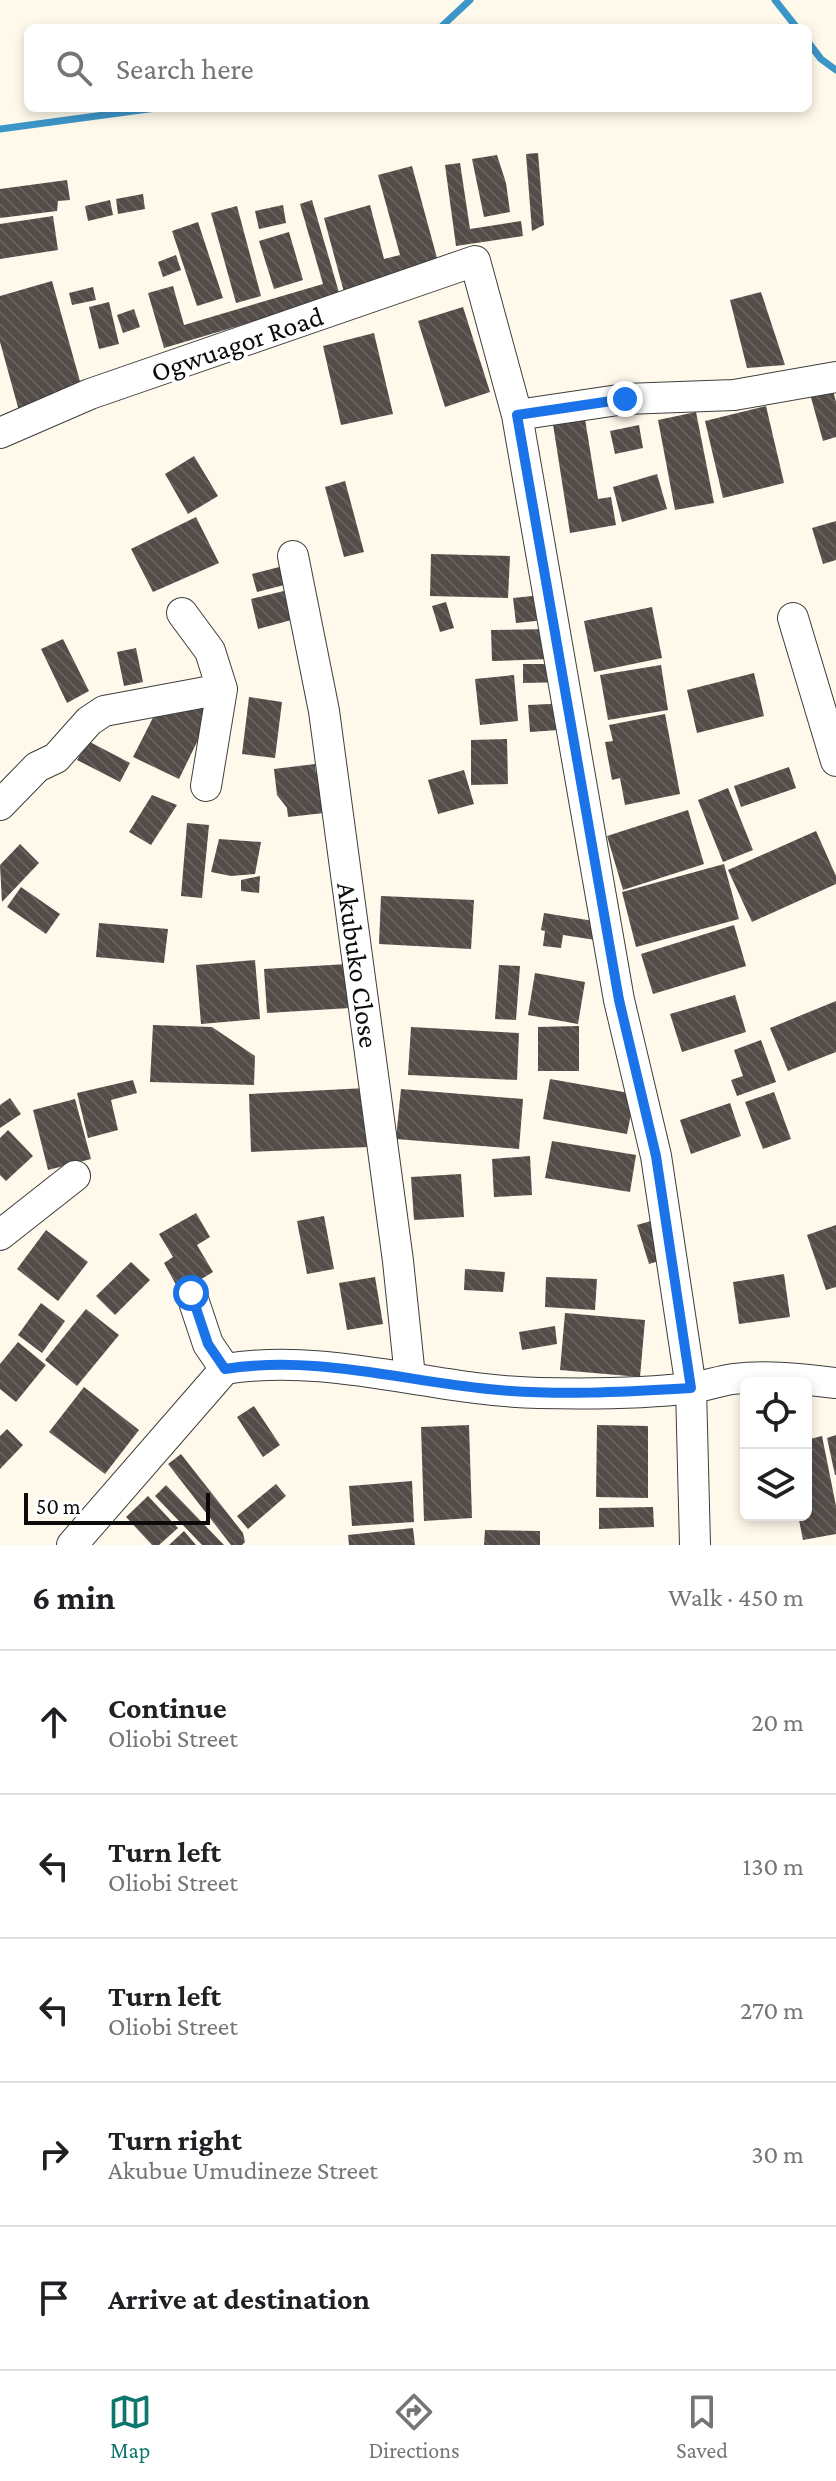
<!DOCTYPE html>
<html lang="en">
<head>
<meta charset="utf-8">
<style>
	body { margin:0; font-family:"Crimson Pro",serif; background:#f6f6f6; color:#202124 }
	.controls { position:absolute; right:24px; bottom:24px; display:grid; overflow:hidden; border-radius:12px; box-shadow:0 4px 12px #0003 }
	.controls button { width:72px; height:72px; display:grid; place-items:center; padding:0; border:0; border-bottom:2px solid #e0e0e0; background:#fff; color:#202124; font:40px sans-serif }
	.scale { position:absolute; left:24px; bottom:20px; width:186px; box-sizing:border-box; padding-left:8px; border:4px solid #0b0b0b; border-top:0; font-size:22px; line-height:28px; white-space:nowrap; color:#0b0b0b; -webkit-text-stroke:6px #fff; paint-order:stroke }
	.stop { position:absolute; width:24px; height:24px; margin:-18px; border:6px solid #1a73e8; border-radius:50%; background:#fff }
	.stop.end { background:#1a73e8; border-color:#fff; box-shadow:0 2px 8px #0008 }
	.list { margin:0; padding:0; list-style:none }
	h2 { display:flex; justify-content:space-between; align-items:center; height:104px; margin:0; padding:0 32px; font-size:34px }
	h2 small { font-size:26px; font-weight:400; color:#757577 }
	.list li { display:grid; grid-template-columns:52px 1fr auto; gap:24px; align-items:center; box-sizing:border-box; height:144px; padding:0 32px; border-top:2px solid #e0e0e0 }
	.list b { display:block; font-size:30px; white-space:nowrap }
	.list p { margin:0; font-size:26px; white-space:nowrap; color:#757577 }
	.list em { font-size:26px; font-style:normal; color:#757577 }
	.icon { flex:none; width:44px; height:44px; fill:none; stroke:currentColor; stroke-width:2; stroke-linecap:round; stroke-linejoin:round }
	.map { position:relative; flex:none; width:836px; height:1545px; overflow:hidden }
	.search { position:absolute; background:#fff; box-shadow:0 4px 12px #0003; left:24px; right:24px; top:24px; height:88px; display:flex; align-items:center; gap:20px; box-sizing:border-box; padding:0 28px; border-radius:12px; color:#757577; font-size:30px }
	.sheet { height:824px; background:#fff }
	nav { display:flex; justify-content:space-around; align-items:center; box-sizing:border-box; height:112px; border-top:2px solid #e0e0e0; background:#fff; font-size:22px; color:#757577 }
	nav a { display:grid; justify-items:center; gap:4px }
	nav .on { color:#0f766e }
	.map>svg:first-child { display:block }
</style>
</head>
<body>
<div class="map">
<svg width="836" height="1545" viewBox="0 0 836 1545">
	<defs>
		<pattern id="building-back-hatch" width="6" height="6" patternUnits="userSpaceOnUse" patternTransform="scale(2)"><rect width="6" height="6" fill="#534c48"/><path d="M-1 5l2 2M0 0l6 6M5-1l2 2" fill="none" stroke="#67615e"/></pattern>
	</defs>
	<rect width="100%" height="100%" fill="#fef9ea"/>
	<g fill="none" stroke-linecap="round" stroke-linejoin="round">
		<path stroke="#3c96c7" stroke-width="7" d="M775,0L797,28
			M440,28L470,0
			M808,42L821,59L836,70
			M0,129L156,108"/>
	</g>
	<path fill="url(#building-back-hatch)" d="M538,153L544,225L532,231L526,154Z
		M497,155L506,183L510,212L484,217L472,159Z
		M460,163L470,229L521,221L523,236L456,246L445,165Z
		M412,166L440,269L345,296L324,218L370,205L384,259L400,255L378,175Z
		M67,180L70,200L58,201L57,211L0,218V189Z
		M143,194L145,209L118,214L116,199Z
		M110,200L113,215L88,221L85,206Z
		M312,200L340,296L164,348L148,293L173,286L184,325L323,284L300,204Z
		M283,205L286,223L259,229L255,211Z
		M237,206L261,296L236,303L211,213Z
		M53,216L58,250L0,259V224Z
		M198,222L223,298L197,306L172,231Z
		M289,232L303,280L274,289L259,241Z
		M176,255L181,270L163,277L158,262Z
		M52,281L83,392L19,411L0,342V296Z
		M93,287L96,300L72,305L69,293Z
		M761,292L785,365L747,368L730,300Z
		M109,302L119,344L99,349L89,307Z
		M463,307L490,392L445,407L418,321Z
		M134,309L140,327L123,333L117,315Z
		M374,333L393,414L341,425L323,346Z
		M832,387L836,402V437L823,441L810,394Z
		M766,406L784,483L723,498L705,421Z
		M696,412L714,503L675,510L658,420Z
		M584,413L598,499L611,497L616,525L570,533L552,418Z
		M639,425L643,448L615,454L610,431Z
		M194,456L218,496L188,514L165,474Z
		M657,474L667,509L622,522L613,487Z
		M345,481L364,552L344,557L325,487Z
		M196,517L219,563L153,592L131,549Z
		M836,521V560L823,564L812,528Z
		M431,554L510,556L508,598L430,596Z
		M283,566L288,584L257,592L252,574Z
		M292,589L299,618L258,629L251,599Z
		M542,595L545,620L516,623L513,598Z
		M446,602L454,628L440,632L432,606Z
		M652,607L662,658L594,672L584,621Z
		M550,629V659L492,661L491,630Z
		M63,639L89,691L67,703L41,649Z
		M136,648L143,682L124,686L117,652Z
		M523,664H568V682L523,683Z
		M661,665L668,710L608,720L600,675Z
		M754,673L764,716L697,733L687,690Z
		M514,675L518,721L480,725L475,679Z
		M164,696L215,705L179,779L133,757Z
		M249,697L282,702L275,758L242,754Z
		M571,703L573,729L530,732L528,705Z
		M665,714L680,794L625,805L620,778L612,780L605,742L613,741L609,725Z
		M507,739L508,784L471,785V740Z
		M88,741L130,763L120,782L77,760Z
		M315,764L316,773L328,771L333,812L288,817L287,808L277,795L274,769Z
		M789,767L796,788L741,807L734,786Z
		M464,770L474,804L438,814L428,780Z
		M728,788L753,850L723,862L698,800Z
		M152,795L177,805L151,845L129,832Z
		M688,810L704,864L623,890L607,836Z
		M187,823L209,825L202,898L181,896Z
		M816,831L836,876V884L752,922L728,870Z
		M219,839L261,842L255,874L231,876L211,872Z
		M20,844L39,863L2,902L0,865Z
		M724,864L739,919L636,947L622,892Z
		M260,876L259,893L241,891V880Z
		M21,887L60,914L46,934L7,907Z
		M381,896L474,900L471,949L379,944Z
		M544,913L606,923L602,941L563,935L561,948L543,946L545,931L541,930Z
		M99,923L168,929L164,963L96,957Z
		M734,925L746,966L653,994L641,954Z
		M255,960L260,1019L201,1024L196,965Z
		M347,964L350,1008L267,1013L264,969Z
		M499,965L520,966L516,1020L495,1019Z
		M535,973L585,982L578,1024L528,1015Z
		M735,995L746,1032L682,1052L670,1014Z
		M836,1001V1052L788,1071L770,1028Z
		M153,1025L212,1027L255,1056L254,1085L150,1082Z
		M579,1026V1071H538V1027Z
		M411,1027L519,1033L517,1080L408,1075Z
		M761,1040L776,1082L737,1096L731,1080L743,1076L734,1050Z
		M550,1079L635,1094L627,1134L543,1119Z
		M133,1080L137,1093L111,1100L118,1130L88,1138L77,1093Z
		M366,1088L368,1147L251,1152L249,1094Z
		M401,1089L523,1099L519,1149L396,1139Z
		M774,1092L791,1139L763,1149L745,1102Z
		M10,1098L21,1114L0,1128V1105Z
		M75,1099L91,1159L48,1170L33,1110Z
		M730,1103L741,1136L691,1154L680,1120Z
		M8,1130L33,1156L6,1181L0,1175V1138Z
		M552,1141L636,1155L630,1192L545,1178Z
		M530,1156L532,1195L494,1197L492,1159Z
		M461,1174L464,1217L414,1220L411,1177Z
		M196,1213L210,1237L197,1245L213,1272L180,1292L164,1263L173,1257L159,1234Z
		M324,1216L334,1269L307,1274L297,1221Z
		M658,1219L669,1258L649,1264L637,1225Z
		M836,1225V1287L826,1290L807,1235Z
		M46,1230L88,1262L58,1301L17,1269Z
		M131,1262L150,1280L115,1315L96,1296Z
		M465,1269L505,1272L503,1292L464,1290Z
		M784,1274L790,1317L739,1324L733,1282Z
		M375,1277L383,1324L347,1330L339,1283Z
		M546,1277L597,1279L595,1310L545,1307Z
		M41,1303L65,1321L42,1353L18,1335Z
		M86,1309L119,1335L77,1386L45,1360Z
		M565,1313L645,1320L640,1377L560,1370Z
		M555,1326L557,1344L522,1350L519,1332Z
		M18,1342L46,1365L16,1402L0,1389V1364Z
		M84,1387L139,1430L105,1474L49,1432Z
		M254,1406L280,1445L263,1457L237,1417Z
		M469,1425L472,1518L424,1521L421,1427Z
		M597,1425L648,1426V1498L596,1497Z
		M7,1429L23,1445L0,1469V1436Z
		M836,1435V1475H835L827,1438Z
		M822,1436L836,1506V1534L803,1540L798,1515H806V1440Z
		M181,1454L243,1533L245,1542L242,1545H231L168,1464Z
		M412,1481L414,1522L352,1526L349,1486Z
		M276,1484L286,1496L248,1529L237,1516Z
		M166,1485L224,1545H202L155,1496Z
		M148,1496L178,1528L159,1545H152L126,1517Z
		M653,1507L654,1527L599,1529V1508Z
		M413,1528L415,1545H349L348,1535Z
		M485,1530L540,1531V1545H484Z
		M184,1531L196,1545H169Z"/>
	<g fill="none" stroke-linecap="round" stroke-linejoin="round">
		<g stroke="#3e3e3e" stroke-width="32">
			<path id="minor" d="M517,415L625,399L734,395L836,377
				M0,433L90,394L475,261L517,415L619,1000L656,1156L691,1388L695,1545
				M293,556L324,711L398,1261L410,1377
				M182,613L210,651L222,689L206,786
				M793,618L836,761
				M0,805L37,767L56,758L89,721L104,711L222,689
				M0,1235L75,1176
				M191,1293L208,1344L225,1369C331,1352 434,1391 539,1393C589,1394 642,1394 691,1388C705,1386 719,1381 733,1379C766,1375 803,1379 836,1383
				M72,1545L225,1369"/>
		</g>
		<use href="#minor" stroke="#fff" stroke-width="30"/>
	</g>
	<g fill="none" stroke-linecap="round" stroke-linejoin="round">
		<path stroke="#1a73e8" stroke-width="10" d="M191,1293L208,1344L225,1369C313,1355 400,1380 488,1389C555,1396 623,1392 691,1388L656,1156L619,1000L517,415L625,399"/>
	</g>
	<g text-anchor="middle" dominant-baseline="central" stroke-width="8" stroke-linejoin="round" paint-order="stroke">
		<g font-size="28" fill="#0b0b0b" stroke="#fff">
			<text transform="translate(237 344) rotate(-19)">Ogwuagor Road</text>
			<text transform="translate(358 965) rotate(82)">Akubuko Close</text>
		</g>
	</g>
</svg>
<div class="controls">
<button><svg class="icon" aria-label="locate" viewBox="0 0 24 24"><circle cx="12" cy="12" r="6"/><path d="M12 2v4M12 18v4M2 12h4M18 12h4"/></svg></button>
<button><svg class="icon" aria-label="layers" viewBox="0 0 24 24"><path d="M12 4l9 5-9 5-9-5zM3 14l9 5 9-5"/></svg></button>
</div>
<div class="scale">50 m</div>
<div class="stop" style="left:191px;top:1293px"></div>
<div class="stop end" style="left:625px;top:399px"></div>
<div class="search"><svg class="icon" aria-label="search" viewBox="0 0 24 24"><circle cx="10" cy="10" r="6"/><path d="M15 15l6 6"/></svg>Search here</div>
</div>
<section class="sheet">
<h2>6 min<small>Walk · 450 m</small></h2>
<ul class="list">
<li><svg class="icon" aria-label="ahead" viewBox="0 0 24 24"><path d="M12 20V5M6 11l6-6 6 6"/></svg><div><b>Continue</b><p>Oliobi Street</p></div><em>20 m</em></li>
<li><svg class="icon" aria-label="left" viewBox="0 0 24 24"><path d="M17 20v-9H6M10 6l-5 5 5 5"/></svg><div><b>Turn left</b><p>Oliobi Street</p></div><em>130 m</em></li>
<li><svg class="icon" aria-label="left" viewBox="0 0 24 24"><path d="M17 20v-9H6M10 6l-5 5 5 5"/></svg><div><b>Turn left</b><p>Oliobi Street</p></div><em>270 m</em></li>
<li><svg class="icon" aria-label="right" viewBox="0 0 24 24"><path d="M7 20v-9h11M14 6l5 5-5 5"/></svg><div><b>Turn right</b><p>Akubue Umudineze Street</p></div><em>30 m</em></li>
<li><svg class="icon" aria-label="arrive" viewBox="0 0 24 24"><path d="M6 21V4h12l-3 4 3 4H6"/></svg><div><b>Arrive at destination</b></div></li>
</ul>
</section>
<nav>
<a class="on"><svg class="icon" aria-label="map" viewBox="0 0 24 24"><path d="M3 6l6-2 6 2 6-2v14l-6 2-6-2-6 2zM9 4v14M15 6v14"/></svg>Map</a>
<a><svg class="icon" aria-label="directions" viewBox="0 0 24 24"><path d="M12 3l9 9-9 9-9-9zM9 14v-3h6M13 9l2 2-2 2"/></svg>Directions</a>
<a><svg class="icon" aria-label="saved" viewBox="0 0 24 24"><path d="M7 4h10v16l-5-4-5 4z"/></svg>Saved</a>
</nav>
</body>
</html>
